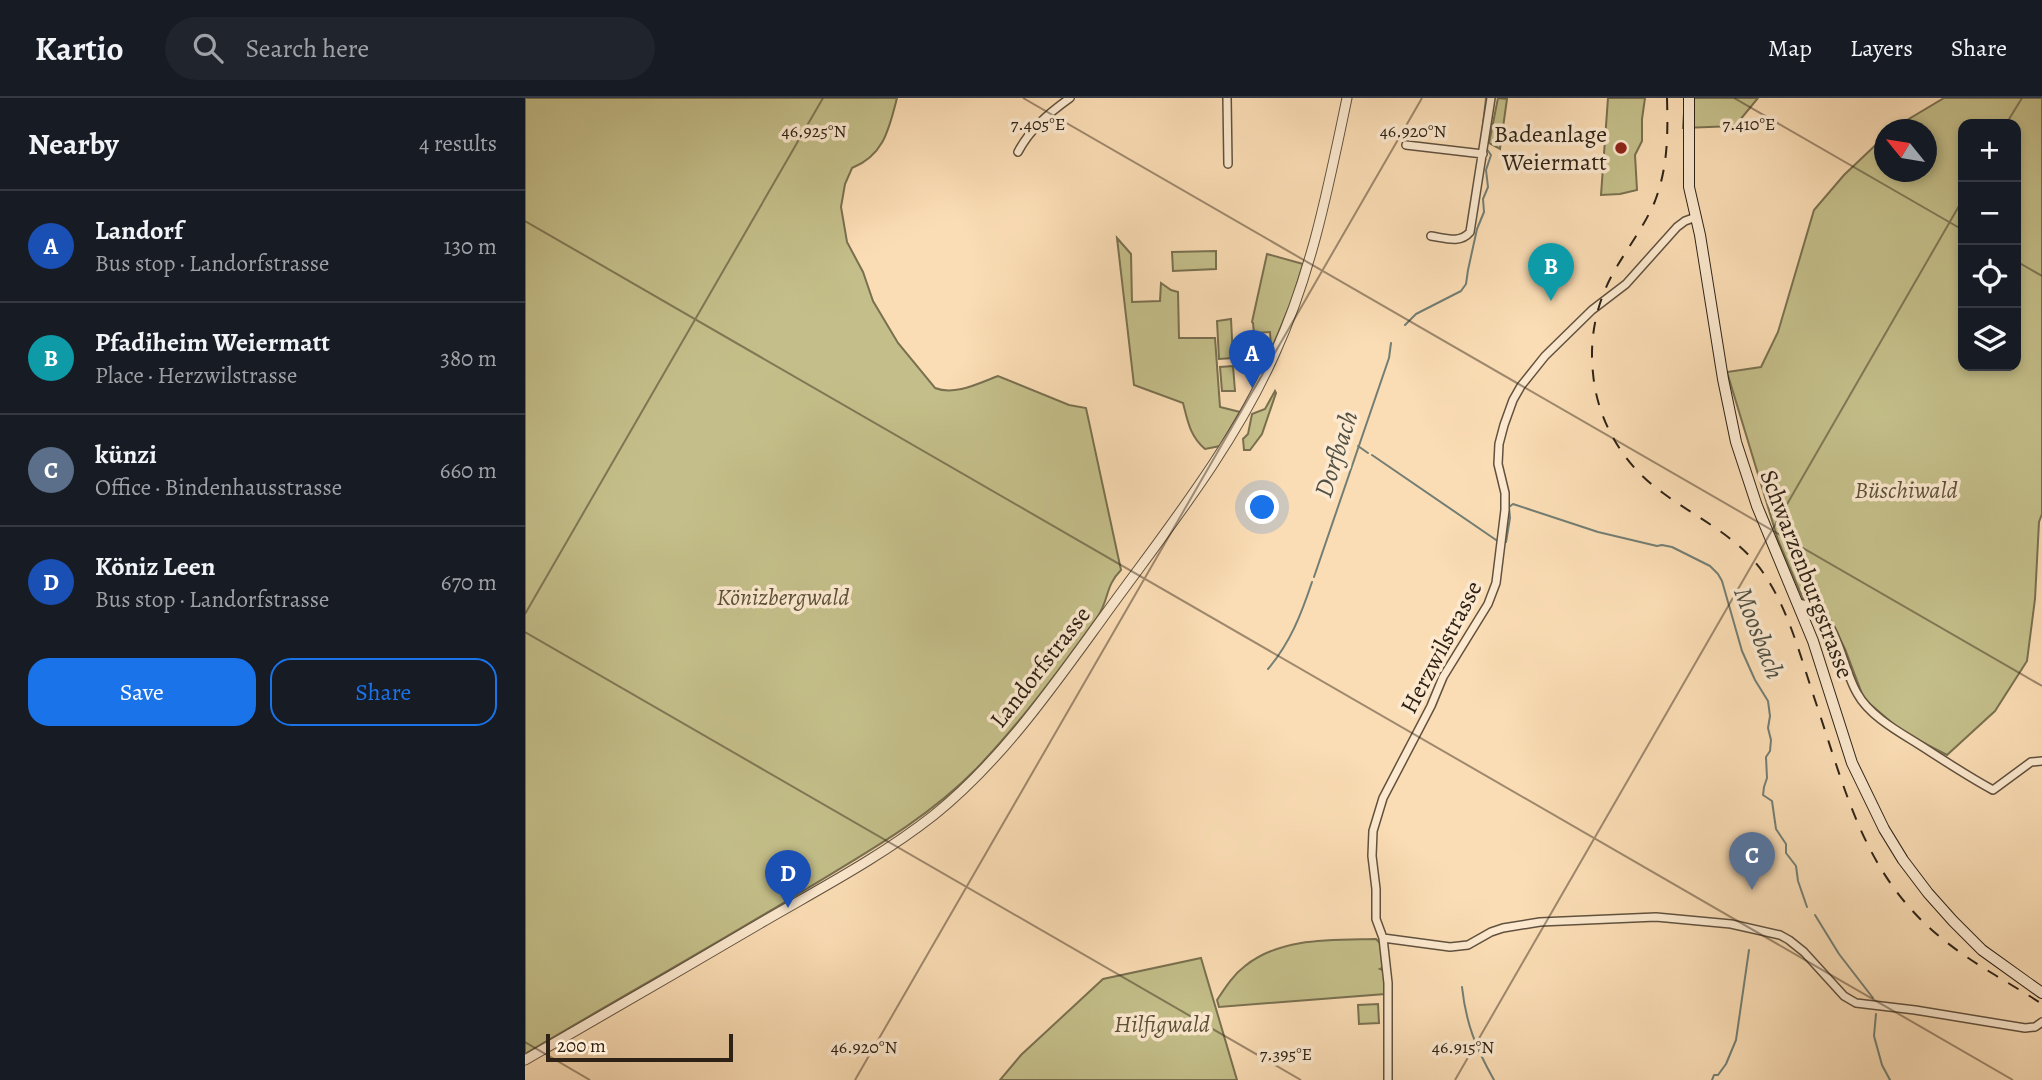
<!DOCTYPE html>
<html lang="en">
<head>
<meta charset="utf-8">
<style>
	body { margin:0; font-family:Alegreya,serif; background:#20242c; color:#f1f3f6 }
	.controls { position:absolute; right:21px; top:21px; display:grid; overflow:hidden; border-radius:14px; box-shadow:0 4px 10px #0003 }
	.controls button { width:63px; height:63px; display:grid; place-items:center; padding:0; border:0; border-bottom:2px solid #363941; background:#171b24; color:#f1f3f6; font:35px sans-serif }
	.compass { position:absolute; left:1349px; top:21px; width:63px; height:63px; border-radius:50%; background:#171b24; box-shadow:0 4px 10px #0003; rotate:300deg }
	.scale { position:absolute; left:21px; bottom:18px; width:187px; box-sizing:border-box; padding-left:7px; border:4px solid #2e2216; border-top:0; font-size:19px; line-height:24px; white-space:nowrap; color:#2e2216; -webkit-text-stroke:5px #fce9cf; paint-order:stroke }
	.you { position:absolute; left:738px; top:410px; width:24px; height:24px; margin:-18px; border:5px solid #fff; border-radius:50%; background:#1a73e8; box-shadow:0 0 0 10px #1a73e833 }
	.badge { display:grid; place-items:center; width:46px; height:46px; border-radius:50%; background:#1a73e8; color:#fff; font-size:23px; font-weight:700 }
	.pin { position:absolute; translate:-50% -58px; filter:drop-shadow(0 2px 4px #0008) }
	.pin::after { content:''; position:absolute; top:37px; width:24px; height:21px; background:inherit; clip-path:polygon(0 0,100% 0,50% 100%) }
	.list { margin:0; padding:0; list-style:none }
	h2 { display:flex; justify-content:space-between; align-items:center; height:91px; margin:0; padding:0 28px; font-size:30px }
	h2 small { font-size:23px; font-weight:400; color:#9ea1a6 }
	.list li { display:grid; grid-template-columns:46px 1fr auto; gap:21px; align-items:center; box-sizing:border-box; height:112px; padding:0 28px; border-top:2px solid #363941 }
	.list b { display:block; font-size:26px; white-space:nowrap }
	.list p { margin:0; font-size:23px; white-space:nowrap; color:#9ea1a6 }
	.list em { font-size:23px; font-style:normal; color:#9ea1a6 }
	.actions { display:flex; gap:14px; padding:21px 28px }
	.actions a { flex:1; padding:16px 0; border:2px solid #1a73e8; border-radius:21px; text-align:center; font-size:24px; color:#1a73e8 }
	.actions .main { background:#1a73e8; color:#fff }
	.icon { flex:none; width:38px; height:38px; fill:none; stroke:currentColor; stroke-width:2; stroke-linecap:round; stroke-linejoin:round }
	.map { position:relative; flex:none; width:1517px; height:982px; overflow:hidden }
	header { display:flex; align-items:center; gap:42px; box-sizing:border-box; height:98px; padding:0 35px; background:#171b24; border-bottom:2px solid #363941 }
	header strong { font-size:33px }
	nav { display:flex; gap:38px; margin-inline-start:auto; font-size:24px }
	.search { width:490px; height:63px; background:#20242c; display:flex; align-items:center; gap:18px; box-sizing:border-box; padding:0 24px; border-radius:38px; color:#9ea1a6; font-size:26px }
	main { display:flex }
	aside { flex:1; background:#171b24 }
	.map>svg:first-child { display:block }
</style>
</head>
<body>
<header>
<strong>Kartio</strong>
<div class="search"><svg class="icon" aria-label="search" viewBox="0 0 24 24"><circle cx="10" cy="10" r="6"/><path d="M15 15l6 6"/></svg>Search here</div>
<nav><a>Map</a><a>Layers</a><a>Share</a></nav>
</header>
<main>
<aside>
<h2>Nearby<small>4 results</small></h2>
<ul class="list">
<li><span class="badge" style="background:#1a4fb4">A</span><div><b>Landorf</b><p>Bus stop · Landorfstrasse</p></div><em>130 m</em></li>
<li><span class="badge" style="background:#0f9aa8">B</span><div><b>Pfadiheim Weiermatt</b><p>Place · Herzwilstrasse</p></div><em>380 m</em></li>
<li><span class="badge" style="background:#5c6f8a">C</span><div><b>künzi</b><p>Office · Bindenhausstrasse</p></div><em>660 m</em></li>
<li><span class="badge" style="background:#1a4fb4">D</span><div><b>Köniz Leen</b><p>Bus stop · Landorfstrasse</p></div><em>670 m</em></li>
</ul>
<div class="actions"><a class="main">Save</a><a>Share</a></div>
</aside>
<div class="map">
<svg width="1517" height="982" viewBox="0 0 1517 982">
	<rect width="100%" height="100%" fill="#fbddb5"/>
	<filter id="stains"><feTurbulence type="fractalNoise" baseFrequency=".00286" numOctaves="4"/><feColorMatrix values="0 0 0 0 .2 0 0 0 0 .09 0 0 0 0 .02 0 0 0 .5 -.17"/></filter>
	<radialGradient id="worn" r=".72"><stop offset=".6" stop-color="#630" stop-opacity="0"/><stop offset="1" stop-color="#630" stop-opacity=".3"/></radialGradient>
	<path fill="#c4bf8a" stroke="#797050" stroke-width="2" fill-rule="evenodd" d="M0,0H372C364,31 359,57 327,70L320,86L316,109L322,144L338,174L348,203L373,245L410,290C430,298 454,285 473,278L544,307L561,310L596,472C580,488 584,502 573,518C535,571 496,624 451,671C402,721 342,754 283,790C190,847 94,900 0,956Z
		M973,0L982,1L975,51L964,45Z
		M1083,0H1120L1117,21V43L1110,57L1112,92L1095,96L1076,97Z
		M1160,0H1233L1210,28L1158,30Z
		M1419,0H1517V416L1514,424L1510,501L1502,563L1470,613L1422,657L1379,635L1339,601L1320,551L1309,530L1287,504L1278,501L1253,442L1202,274L1236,269L1253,234L1289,112L1319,77L1359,39L1360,74H1402V32L1367,31ZM1438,26H1491V268H1438Z
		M592,140L606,156L607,204L635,203L636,185L646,192L653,194L654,240H690L695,309L715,314L695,348L680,351C665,338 663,324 658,305L609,287Z
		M691,153V171L648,173L647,154Z
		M742,156L778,166L767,202L744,257L730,258V250L746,249L745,234L729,235L728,225L727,224Z
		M706,221L708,260L694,261L692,223Z
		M708,268L710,293H697L695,269Z
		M750,293L751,295L737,336L725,352H719L718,341L723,336L727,316L740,311Z
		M851,841L856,846L859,869L855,871L860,873V896L694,909L692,902C700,890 708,877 720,868C756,839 807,842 851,841Z
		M676,860L712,982H475L496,957L578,881Z
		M853,906L854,925L834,926L833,907Z"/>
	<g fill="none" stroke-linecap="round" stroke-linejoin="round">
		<path stroke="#727e74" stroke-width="2" d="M956,44L961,0
			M880,227L891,216L936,193L941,186L943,172L952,131L959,114L958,101L963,89L961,72L966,57L961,50
			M833,348L843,355
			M847,357L974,444
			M981,444L985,420L984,409L988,406L1073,434L1132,448L1137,447L1147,449L1185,468L1193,476L1197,483L1217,553L1230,582L1243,603L1245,618L1243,630L1246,642L1245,653L1241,659L1242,680L1239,689L1238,697L1247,703L1251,731L1261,746V755L1271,768L1273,783L1282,809
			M789,479L864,260L866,245
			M743,571C765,545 776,517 787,484
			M1290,817L1314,856L1348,900
			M937,889C941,926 951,950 969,982
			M1351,916L1349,938L1357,967L1365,982
			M1187,982L1189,977H1193L1201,966L1211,942L1224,852"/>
		<g stroke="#61513e" stroke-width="10">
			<path id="minor" d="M702,0L703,66
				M881,47L958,56
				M493,54C505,31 524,15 545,0
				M906,138C920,140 935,146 945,134L966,0
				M1273,505C1313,510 1315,567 1332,595C1345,619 1376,635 1398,649C1421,664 1444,679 1468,692L1506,664L1517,663
				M858,840L925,849L943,847L966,834L978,830L1015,824L1131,819L1206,826L1255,837L1264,842L1279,854L1319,898L1331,905L1390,912L1500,930L1510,929L1517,924
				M863,982V885L858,840L851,821V791L847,758L848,733L858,700L906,608L918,579L963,506L971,485L980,412V395L973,366L974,346L979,327L988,302L996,288L1020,258L1067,212L1101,186L1152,129L1160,123L1171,119"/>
		</g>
		<g stroke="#61513e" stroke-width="11">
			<path id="tertiary" d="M0,962C80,916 161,869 241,822C298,789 357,758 409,717C476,663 527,590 577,521C639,435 707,352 750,255C787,174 804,86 822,0"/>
		</g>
		<g stroke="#2e2216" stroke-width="12">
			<path id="secondary" d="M1164,0V89L1175,137L1198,281L1211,344L1232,408L1288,543L1327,665L1359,731L1378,762L1403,795L1428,823L1457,852L1517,895"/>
		</g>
		<use href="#minor" stroke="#fce9cf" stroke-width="7"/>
		<use href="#tertiary" stroke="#fce9cf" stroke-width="9"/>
		<use href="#secondary" stroke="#fce9cf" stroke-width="10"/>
		<path stroke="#2e2216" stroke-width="2" stroke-dasharray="12 12" stroke-linecap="butt" d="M1142,0C1143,36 1143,69 1130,103C1120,127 1104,148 1091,170C1072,202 1064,238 1068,275C1072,323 1099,368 1138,395C1173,421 1211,437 1237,473C1264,511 1276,561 1291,605C1322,697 1340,780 1420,843C1450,867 1485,885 1517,906"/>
	</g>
	<path fill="none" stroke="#2e2216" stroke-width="2" stroke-opacity="0.45" d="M498,0L1517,588M1209,0L1438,132M1481,26L1497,0M0,123L1488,982M1491,163L1517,178M0,516L298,0M0,534L776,982M0,944L65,982M330,982L897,0M930,982L1438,101"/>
	<circle fill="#8f2418" stroke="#fce9cf" stroke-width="2.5" cx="1096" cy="50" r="7"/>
	<g text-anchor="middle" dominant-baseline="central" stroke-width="7" stroke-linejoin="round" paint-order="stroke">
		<g font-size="24" fill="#2e2216" stroke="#fce9cf" text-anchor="end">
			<text x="1082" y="36">Badeanlage<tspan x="1082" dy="28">Weiermatt</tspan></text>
		</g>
		<g font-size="24" font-style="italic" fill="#5b5139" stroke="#fce9cf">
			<text x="1381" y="392">Büschiwald</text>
			<text x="258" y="499">Könizbergwald</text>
			<text x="637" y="926">Hilfigwald</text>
		</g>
		<g font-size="24" fill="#2e2216" stroke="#fce9cf">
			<text transform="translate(1282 476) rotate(69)">Schwarzenburgstrasse</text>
			<text transform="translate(916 549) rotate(-62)">Herzwilstrasse</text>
			<text transform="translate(515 569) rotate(-52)">Landorfstrasse</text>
		</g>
		<g font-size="26" font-style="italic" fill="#505045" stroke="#fce9cf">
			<text transform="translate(811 356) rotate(-72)">Dorfbach</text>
			<text transform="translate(1234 535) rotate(69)">Moosbach</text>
		</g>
	</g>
	<g font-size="18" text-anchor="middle" fill="#2e2216" stroke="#fce9cf" stroke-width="7" stroke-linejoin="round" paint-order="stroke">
		<text x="1224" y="32">7.410°E</text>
		<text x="513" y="32">7.405°E</text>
		<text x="289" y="39">46.925°N</text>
		<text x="888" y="39">46.920°N</text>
		<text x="339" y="955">46.920°N</text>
		<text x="938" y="955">46.915°N</text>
		<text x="761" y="962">7.395°E</text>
	</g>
	<rect width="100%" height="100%" filter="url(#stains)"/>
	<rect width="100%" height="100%" fill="url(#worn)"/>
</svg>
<div class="controls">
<button>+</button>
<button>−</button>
<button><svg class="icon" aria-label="locate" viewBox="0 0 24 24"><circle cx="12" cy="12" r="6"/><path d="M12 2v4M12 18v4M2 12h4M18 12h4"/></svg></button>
<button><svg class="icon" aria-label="layers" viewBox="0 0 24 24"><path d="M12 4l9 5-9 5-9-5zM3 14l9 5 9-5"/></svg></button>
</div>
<svg class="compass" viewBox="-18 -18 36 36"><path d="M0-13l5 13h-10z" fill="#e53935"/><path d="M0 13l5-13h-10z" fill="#9ea1a6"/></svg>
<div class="scale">200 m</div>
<div class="you"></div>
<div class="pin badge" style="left:727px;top:290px;background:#1a4fb4">A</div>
<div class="pin badge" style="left:1026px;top:203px;background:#0f9aa8">B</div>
<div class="pin badge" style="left:1227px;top:792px;background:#5c6f8a">C</div>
<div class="pin badge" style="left:263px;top:810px;background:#1a4fb4">D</div>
</div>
</main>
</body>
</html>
